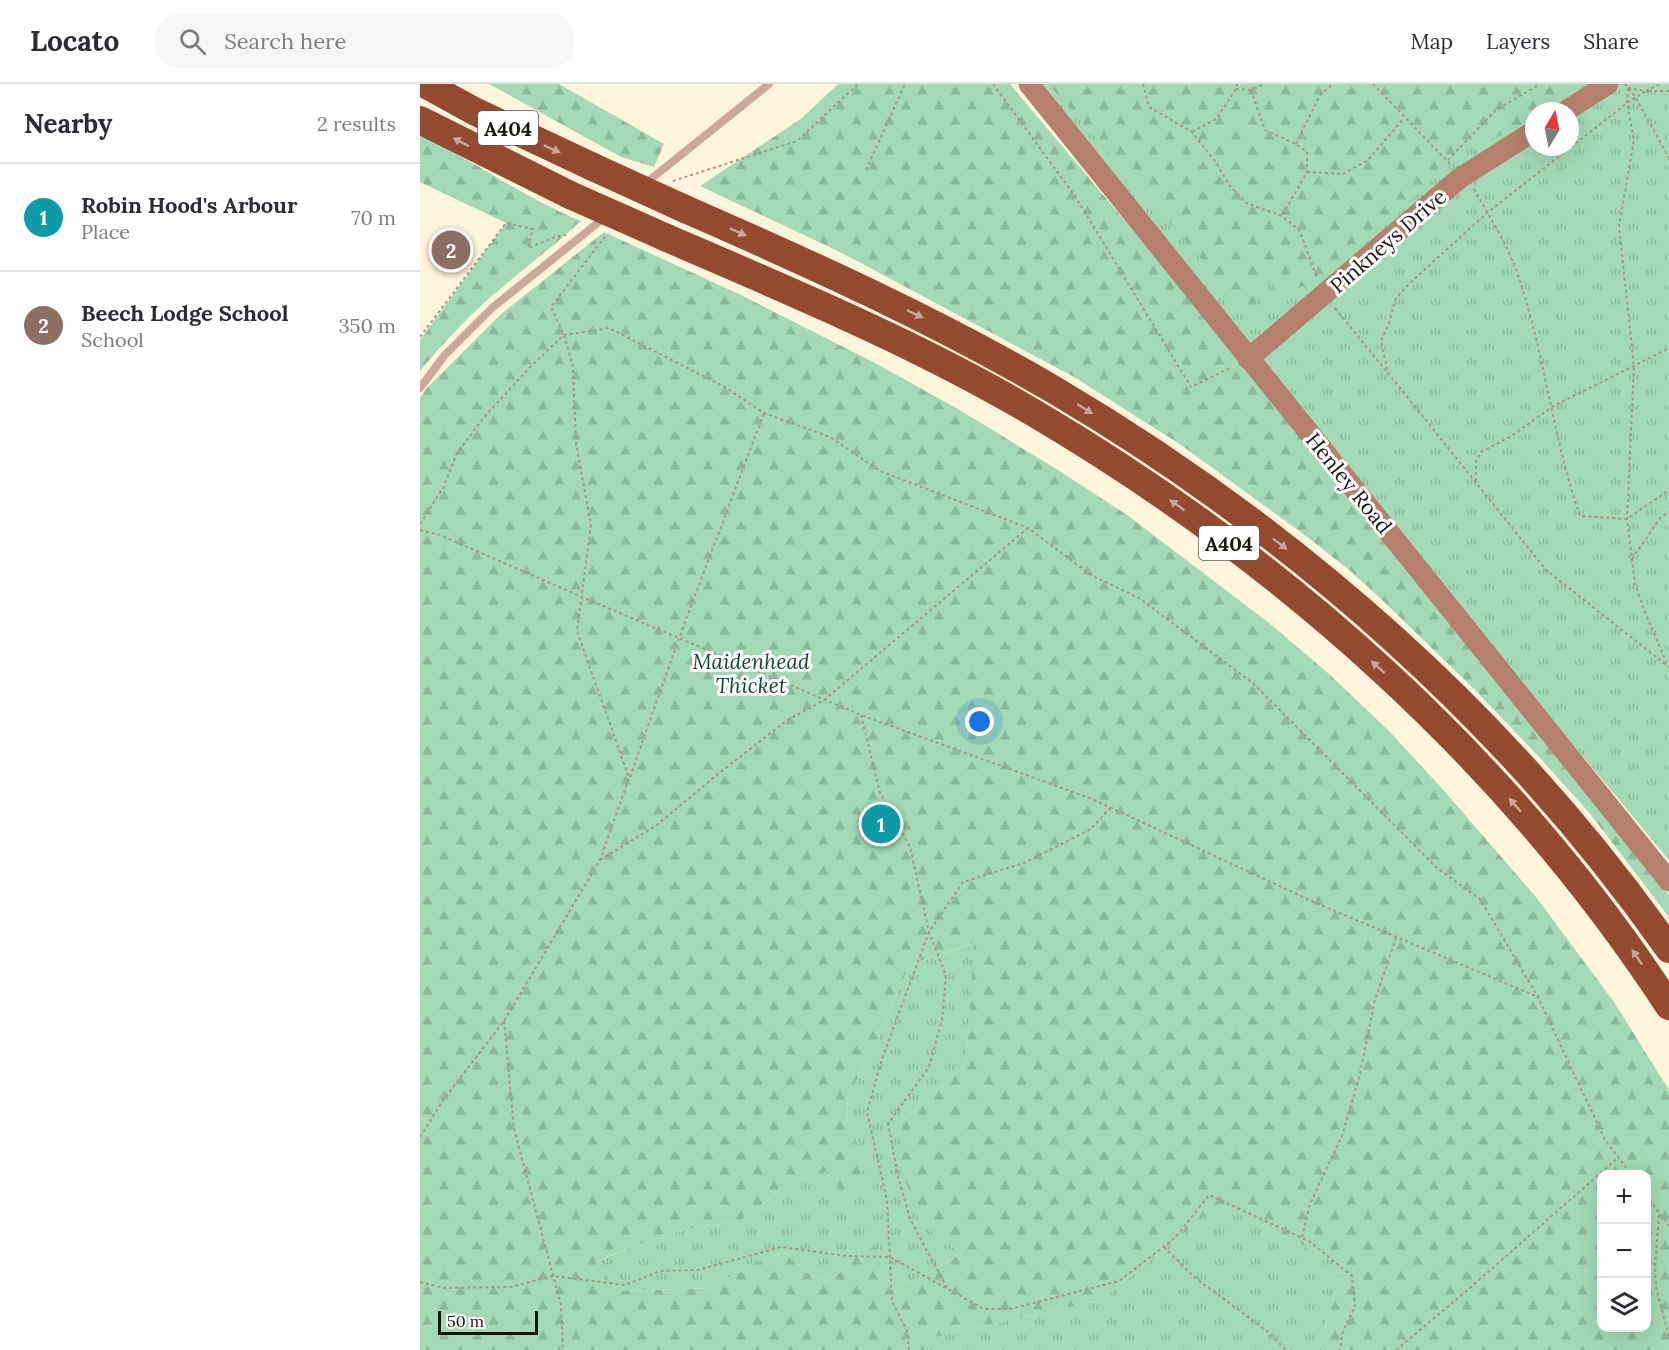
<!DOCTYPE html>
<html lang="en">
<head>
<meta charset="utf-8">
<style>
	body { margin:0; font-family:Lora,serif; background:#f7f7f7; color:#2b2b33 }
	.controls { position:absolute; right:18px; bottom:18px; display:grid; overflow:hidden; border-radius:12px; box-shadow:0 6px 24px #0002 }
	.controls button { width:54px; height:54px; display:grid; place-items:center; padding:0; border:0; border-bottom:2px solid #e1e1e2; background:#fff; color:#2b2b33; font:30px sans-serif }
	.compass { position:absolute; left:1105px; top:18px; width:54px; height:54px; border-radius:50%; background:#fff; box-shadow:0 6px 24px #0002; rotate:10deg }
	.scale { position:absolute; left:18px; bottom:15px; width:100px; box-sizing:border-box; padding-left:6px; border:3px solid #18150c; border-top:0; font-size:16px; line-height:21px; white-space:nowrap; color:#18150c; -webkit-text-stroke:4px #fff; paint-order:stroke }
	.you { position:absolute; left:560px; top:638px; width:21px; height:21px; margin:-15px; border:4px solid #fff; border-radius:50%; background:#1a73e8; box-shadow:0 0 0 9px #1a73e833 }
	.badge { display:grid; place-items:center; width:39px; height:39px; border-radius:50%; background:#111827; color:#fff; font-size:20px; font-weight:700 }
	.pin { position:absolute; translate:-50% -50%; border:3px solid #fff; box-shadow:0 2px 6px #0006 }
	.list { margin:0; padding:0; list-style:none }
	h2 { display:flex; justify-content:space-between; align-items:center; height:78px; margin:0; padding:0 24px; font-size:26px }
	h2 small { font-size:20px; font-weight:400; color:#7c7c81 }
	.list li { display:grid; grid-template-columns:39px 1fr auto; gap:18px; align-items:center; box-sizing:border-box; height:108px; padding:0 24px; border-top:2px solid #e1e1e2 }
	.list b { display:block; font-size:22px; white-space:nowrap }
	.list p { margin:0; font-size:20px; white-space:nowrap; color:#7c7c81 }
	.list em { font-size:20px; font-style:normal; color:#7c7c81 }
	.icon { flex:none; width:33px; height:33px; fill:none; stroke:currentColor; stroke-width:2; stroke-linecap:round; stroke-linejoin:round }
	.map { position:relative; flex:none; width:1249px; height:1266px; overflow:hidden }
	header { display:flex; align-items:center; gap:36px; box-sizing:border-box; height:84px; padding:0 30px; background:#fff; border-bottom:2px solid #e1e1e2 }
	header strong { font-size:28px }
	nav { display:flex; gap:33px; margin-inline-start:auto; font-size:21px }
	.search { width:420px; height:54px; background:#f7f7f7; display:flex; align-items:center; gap:15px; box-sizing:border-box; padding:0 21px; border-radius:24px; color:#7c7c81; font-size:22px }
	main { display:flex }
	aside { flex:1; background:#fff }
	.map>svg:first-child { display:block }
</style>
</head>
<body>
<header>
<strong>Locato</strong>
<div class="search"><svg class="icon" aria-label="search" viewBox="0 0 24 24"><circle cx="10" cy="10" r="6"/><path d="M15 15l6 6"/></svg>Search here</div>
<nav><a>Map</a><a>Layers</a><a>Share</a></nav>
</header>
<main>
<aside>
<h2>Nearby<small>2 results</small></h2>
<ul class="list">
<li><span class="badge" style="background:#0f9aa8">1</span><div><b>Robin Hood's Arbour</b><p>Place</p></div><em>70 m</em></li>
<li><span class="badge" style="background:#8d6e63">2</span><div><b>Beech Lodge School</b><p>School</p></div><em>350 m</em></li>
</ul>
</aside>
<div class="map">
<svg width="1249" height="1266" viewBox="0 0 1249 1266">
	<defs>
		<pattern id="grass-tufts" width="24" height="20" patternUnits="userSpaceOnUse" patternTransform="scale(1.5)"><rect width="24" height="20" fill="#a3d9b4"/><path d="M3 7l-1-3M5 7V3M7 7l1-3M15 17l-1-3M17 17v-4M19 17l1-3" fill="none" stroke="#8cb99a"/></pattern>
		<pattern id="forest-firs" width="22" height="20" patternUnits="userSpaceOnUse" patternTransform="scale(1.5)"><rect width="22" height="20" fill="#a3d9b4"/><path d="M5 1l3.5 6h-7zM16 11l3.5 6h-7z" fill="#8cb99a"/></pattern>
	</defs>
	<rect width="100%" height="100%" fill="#fff5dc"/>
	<path fill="url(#grass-tufts)" fill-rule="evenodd" d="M618,0H1249V776L1067,557ZM1114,27H1150V63H1114Z
		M555,859L546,980L483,1037L541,1169L507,1190L470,1205L440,1168L423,1186L407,1198L385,1188L364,1168L331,1180L293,1204L198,1207L174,1179L211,1163L268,1145L320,1137L367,1101L410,1086L447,1107L427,1036L428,1013L462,946L489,881Z
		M800,1120L925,1182L900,1257V1266H504L506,1255L681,1216Z"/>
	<path fill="url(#forest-firs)" fill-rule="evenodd" d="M69,0H139L244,60L234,83L201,73Z
		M418,0H590L748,188L1249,811V833L1171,731L1121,675L1052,603L959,513L928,485L882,449L761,361L654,293L422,169L280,102L382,34Z
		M628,0H1174L1131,27H1114V38L1110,41L1049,63L891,210L883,202L862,212L850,197L835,209L838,239Z
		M0,49C54,78 105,114 161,137C135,161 107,182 80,205C51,229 24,258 0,287V256L86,139L0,98Z
		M184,148L321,211L453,278L538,325L638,386L707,431L849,539L909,590L969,647L1019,701L1116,813L1194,918L1249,1006V1266H900V1257L925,1182L800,1120L681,1216L507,1255L504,1266H0V314L6,305L81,230ZM554,859L546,980L483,1037L479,1082L495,1122L513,1149L541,1169L507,1190L470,1205L457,1163L440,1168L423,1186L407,1198L385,1188L364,1168L331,1180L293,1204L198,1207L175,1178L211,1163L268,1145L320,1137L367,1101L410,1086L422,1109L448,1107L427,1036L428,1013L462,946L489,881ZM1182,1090H1226V1244H1182Z"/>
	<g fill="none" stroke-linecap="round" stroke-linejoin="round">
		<path stroke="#a29a88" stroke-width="2" stroke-dasharray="3 3" stroke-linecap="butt" d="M573,0L655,112L771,303L812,283
			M723,0L729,23L772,48L797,80L809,101L826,119L862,132L880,147L897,194
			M953,0L1031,81
			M1205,0L1216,14L1249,74
			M1208,4L1207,19L1214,56L1199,142L1214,283L1207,435L1215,500L1224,526L1248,582
			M1208,4L1226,7L1240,0
			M816,5L831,6L844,0
			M831,6L845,46L876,60L887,68V88L862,132
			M1249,7H1226L1207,19L1067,129L992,197L976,214L969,239L961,257L968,289L1126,486L1249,583
			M772,48L796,35L816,5L817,0
			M876,60L900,11L913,0
			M1028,76L1076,26L1120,0
			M446,86L485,0
			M887,88L923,90L948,76L984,34
			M253,97L377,57L438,0
			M1054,105C1070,134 1089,163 1099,194C1125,272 1133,355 1160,432L1207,435L1249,406
			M915,224L966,287
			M0,253L86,139L113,145L108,164L138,152L146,151
			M1056,397V377L1061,368L1090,353L1132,323L1249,264
			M0,440L23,404L37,369L65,332L113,280L144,251L189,244L303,302L344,329L410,353L460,387L608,444L671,491L719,514L834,600L1017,784L1060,815L1118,913L1185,1056L1211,1090
			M0,446L20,451L162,513L441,631L672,715L896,819L1118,913
			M1212,475L1240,434L1249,428
			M441,631L460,709L490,763L509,848L526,892L522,936L509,983L468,1040L478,1092L490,1135L527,1204
			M210,693L259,554L344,329
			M180,776L237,741L298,690L366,637L404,616L608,444
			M84,937L94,1045L141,1221L143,1266
			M0,1053L24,1015L84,937L180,776L209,694L157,547L171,441L156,359L153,283L144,251L131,223L187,150
			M1226,1111L1249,1142
			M1239,1131L1235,1182L1236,1203L1249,1253
			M882,1153L890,1120L922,1052L939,994L955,916L976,854
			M744,1163L773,1192L847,1247L866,1266
			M0,1198L24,1204L90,1203L133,1192L205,1201L240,1187L278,1186L361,1163L427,1172L470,1173L564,1225H590L699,1197L755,1154L789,1111L889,1157L932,1192L935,1222L923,1247L920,1266
			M489,1266L487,1247L472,1217L467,1116L447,1028L463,972L509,848L543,798L604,779L671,745L690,724
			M976,1266L1044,1209L1199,1073"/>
		<path stroke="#cca79a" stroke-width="8" d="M226,99L349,0
			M0,304L24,272L72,224L185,133"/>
		<path stroke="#b6806e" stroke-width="21" d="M609,0L1249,797
			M1146,27L1188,0
			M828,275L1040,94L1114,47"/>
		<path stroke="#944a31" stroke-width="28" d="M5,0L54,27L173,83
			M0,36L150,111
			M265,125C391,180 517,237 636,307C876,449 1089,637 1249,865
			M247,154C372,208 497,260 614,329C865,477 1089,677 1249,922"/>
		<path stroke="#944a31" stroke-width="28" d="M173,83L265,125
			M150,111L247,154"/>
	</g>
	<defs><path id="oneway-solid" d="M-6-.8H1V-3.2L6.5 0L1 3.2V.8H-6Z" transform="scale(1.5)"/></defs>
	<g fill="#caa498">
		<use href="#oneway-solid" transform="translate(41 58) rotate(-153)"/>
		<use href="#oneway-solid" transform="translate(132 65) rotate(24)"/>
		<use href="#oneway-solid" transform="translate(318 148) rotate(24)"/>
		<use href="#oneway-solid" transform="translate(495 230) rotate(25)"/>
		<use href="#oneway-solid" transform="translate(665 325) rotate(32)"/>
		<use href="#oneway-solid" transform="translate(757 421) rotate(-145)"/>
		<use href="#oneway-solid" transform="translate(860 460) rotate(37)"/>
		<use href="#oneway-solid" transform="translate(958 583) rotate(-138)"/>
		<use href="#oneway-solid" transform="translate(1095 721) rotate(-131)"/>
		<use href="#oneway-solid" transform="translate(1217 873) rotate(-124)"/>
	</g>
	<g text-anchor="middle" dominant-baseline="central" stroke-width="6" stroke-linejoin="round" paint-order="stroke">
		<g fill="#fff" stroke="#5d5b55" stroke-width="1.5">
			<rect x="58" y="27" width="60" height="34" rx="4.5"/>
			<rect x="779" y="442" width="60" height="34" rx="4.5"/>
		</g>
		<g font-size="20" font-weight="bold" fill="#18150c">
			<text x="88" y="44">A404</text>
			<text x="809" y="459">A404</text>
		</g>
		<g font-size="21" fill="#18150c" stroke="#fff">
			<text transform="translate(968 157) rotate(-41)">Pinkneys Drive</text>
			<text transform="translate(929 399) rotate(51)">Henley Road</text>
		</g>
		<g font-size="21" font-style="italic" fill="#0f4b2b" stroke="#fff">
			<text x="331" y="577">Maidenhead<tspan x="331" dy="24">Thicket</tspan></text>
		</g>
	</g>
</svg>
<div class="controls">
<button>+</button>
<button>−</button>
<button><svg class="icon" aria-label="layers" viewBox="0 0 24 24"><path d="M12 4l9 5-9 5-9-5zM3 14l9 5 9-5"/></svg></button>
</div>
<svg class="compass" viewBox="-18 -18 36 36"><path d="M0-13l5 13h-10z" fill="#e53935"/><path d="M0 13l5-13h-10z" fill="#7c7c81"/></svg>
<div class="scale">50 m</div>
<div class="you"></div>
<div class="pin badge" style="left:461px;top:740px;background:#0f9aa8">1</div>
<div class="pin badge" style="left:31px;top:166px;background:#8d6e63">2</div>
</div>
</main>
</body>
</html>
